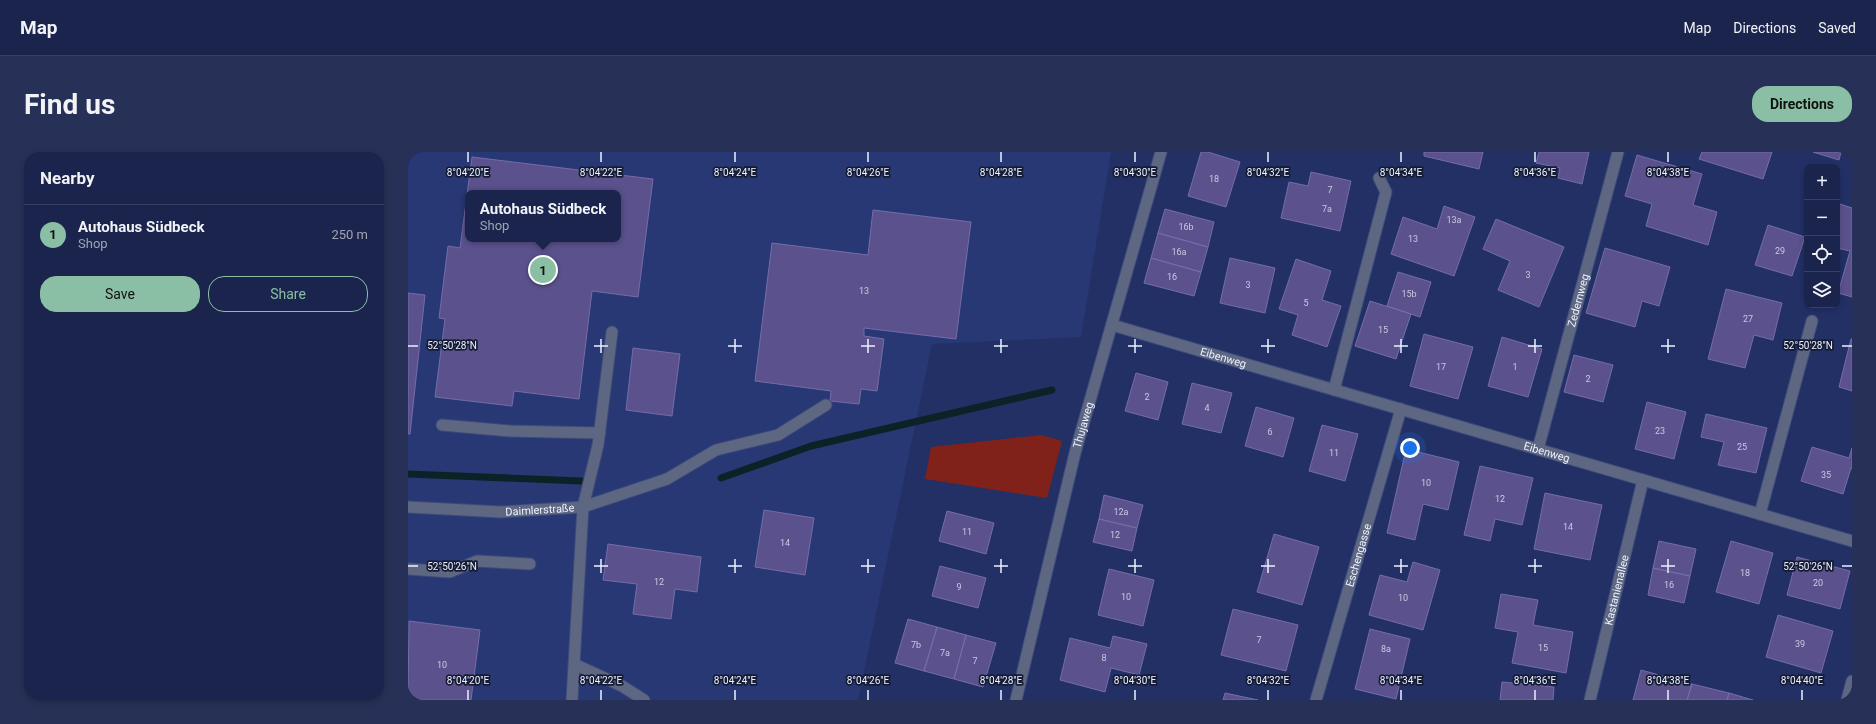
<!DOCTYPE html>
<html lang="en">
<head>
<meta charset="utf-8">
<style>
	body { margin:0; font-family:Roboto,sans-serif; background:#273056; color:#f1f3f6 }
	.controls { position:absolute; right:12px; top:12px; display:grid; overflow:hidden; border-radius:8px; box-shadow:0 2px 6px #0003 }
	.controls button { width:36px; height:36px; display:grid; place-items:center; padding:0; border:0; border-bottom:1px solid #384164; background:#1a244c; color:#f1f3f6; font:20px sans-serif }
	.you { position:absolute; left:1002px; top:296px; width:14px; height:14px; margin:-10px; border:3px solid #fff; border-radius:50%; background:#1a73e8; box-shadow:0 0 0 6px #1a73e833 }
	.badge { display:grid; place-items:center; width:26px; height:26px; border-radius:50%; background:#8abfa5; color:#111; font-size:13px; font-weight:700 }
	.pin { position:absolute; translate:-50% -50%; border:2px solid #fff; box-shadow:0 1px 4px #0006 }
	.popup { position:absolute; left:57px; top:38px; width:156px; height:52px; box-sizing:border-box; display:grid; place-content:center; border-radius:8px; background:#1a244c; filter:drop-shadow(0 1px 3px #0005); font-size:13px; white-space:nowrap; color:#9fa4b5 }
	.popup b { font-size:15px; color:#f1f3f6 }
	.popup::after { content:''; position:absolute; left:50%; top:100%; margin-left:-8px; border:8px solid transparent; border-top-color:#1a244c }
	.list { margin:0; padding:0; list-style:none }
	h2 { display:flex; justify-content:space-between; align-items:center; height:52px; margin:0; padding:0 16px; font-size:17px }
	h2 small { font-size:13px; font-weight:400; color:#9fa4b5 }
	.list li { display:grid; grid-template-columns:26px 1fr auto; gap:12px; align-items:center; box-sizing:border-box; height:60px; padding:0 16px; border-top:1px solid #384164 }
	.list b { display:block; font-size:15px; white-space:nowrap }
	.list p { margin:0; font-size:13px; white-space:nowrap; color:#9fa4b5 }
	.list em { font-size:13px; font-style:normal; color:#9fa4b5 }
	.actions { display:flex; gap:8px; padding:12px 16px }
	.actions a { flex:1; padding:9px 0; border:1px solid #8abfa5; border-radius:16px; text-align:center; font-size:14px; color:#8abfa5 }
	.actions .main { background:#8abfa5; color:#111 }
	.icon { flex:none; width:22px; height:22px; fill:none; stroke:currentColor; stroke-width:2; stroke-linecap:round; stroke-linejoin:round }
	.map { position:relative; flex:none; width:1444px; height:548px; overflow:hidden; border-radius:16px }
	header { display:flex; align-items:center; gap:24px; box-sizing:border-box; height:56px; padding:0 20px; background:#1a244c; border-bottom:1px solid #384164 }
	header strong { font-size:19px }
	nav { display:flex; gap:22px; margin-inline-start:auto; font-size:14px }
	.intro { display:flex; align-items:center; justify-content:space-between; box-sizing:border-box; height:96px; padding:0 24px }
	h1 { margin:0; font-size:28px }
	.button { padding:10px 18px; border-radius:16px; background:#8abfa5; color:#111; font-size:14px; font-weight:700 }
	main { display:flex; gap:24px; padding:0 24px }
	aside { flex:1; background:#1a244c; border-radius:16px; box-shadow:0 2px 6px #0003 }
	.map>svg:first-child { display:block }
</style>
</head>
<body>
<header>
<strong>Map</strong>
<nav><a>Map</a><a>Directions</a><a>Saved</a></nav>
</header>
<div class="intro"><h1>Find us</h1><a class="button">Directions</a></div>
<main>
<aside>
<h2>Nearby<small></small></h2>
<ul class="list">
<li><span class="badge">1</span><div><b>Autohaus Südbeck</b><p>Shop</p></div><em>250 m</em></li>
</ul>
<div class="actions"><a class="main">Save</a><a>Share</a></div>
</aside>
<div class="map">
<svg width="1444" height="548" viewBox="0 0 1444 548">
	<rect width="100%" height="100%" fill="#223065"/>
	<path fill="#283874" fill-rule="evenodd" d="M0,0H703L673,185L524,192L450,548H0ZM60,41H210V87H60Z"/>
	<path fill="#802219" d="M634,283L654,289L639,346L517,327L523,295Z"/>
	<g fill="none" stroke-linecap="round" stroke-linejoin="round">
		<path stroke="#0b2327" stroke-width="7" d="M0,322L173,329
			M313,326L403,294L644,238"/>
	</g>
	<path fill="#5b528d" stroke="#756caa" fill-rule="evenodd" d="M793,0H800L832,10L818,55L780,44Z
		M1016,0H1075L1071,17L1016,4Z
		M1131,0H1181L1174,32L1150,26L1152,16L1128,11Z
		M1294,0H1364L1355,27L1291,7Z
		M1405,0H1433L1431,8Z
		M1229,3L1294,22L1285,53L1309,60L1300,93L1238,74L1244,52L1217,44Z
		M64,5L245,27L230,145L184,139L171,247L106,239L104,254L27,245L37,167L31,166L40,94L52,96ZM60,41H210V87H60Z
		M903,20L943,29L932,79L873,66L881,30L900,34Z
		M1429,51L1444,56V145L1430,141L1442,99L1429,96Z
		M1036,54L1067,65L1046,124L983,102L995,65L1029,77Z
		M757,57L806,70L800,95L750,81Z
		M465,58L563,70L548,187L456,176V184L476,187L469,239L453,237L451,252L422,249L423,239L347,229L364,91L460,103Z
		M1088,67L1156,95L1131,155L1090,138L1102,109L1075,97Z
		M1360,73L1397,85L1384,124L1347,113Z
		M750,81L800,95L793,120L743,106Z
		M1197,96L1262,115L1251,154L1234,149L1227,175L1178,161Z
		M743,106L793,120L786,144L736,131Z
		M822,106L867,116L857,161L812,151Z
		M888,107L923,119L914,148L933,154L919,195L884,183L890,163L871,157Z
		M990,120L1023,130L1012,165L979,154Z
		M1318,137L1374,151L1365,188L1346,183L1337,216L1300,207Z
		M0,141L17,143L2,282H0Z
		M962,149L1003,162L988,207L947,194Z
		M1016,182L1065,195L1050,247L1002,234Z
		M1094,185L1134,197L1120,245L1080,234Z
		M1443,187H1444V239L1431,235Z
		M225,196L272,202L264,264L218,258Z
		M1166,203L1205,213L1195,250L1156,240Z
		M728,221L760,230L750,268L717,259Z
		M784,231L824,241L813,281L774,272Z
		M1239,250L1278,260L1266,307L1227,297Z
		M848,255L886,266L875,305L837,294Z
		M1298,262L1359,276L1348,321L1310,313L1316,290L1293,285Z
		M914,273L950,282L937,329L901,319Z
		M1404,295L1441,306L1444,296V317L1443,316L1435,342L1393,329Z
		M998,297L1051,310L1040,358L1015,352L1007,388L979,381Z
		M1072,314L1125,326L1114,373L1087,367L1082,389L1056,383Z
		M1137,341L1194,353L1182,408L1126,397Z
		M696,343L735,353L729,376L691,367Z
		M356,358L406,366L397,423L347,415Z
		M539,359L586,371L578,402L531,389Z
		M691,367L729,376L724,399L685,390Z
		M866,382L911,395L894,453L849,440Z
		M1251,389L1288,397L1282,424L1245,416Z
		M1323,389L1365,401L1351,452L1308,440Z
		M200,392L293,405L289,440L267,437L263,467L225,462L229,432L195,428Z
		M1389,405L1442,419L1432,457L1379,443Z
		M1005,410L1032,418L1015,478L961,463L972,423L999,430Z
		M532,414L578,426L570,456L524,444Z
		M1245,416L1282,424L1276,451L1240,443Z
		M701,417L746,428L735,474L690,463Z
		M1093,442L1130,448L1125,473L1165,480L1158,521L1104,511L1110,480L1087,476Z
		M825,457L890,473L878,519L813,503Z
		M1370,463L1425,479L1413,521L1358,505Z
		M500,467L529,475L516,519L487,511Z
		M1,469L72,478L63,548H0Z
		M529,475L558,483L546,527L516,519Z
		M962,477L1002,487L988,547L947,537Z
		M558,483L588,491L575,535L546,527Z
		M705,484L739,492L731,523L703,516L697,540L652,528L662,486L702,496Z
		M1233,518L1284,532L1279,548H1225Z
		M1094,530L1146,535L1145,548H1092Z
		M1284,532L1321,541L1319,548H1279Z
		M817,541L850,548H815Z
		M1321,541L1345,548H1319Z"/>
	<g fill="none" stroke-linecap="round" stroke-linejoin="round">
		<g stroke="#3e4b7b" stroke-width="13">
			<path id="service" d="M34,273L102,279L192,281
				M259,327L308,298L370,283L418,253
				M0,417L42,420L69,409L122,412
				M166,512L214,534L236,548
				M164,548L175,355L190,293L204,180"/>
		</g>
		<g stroke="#3e4b7b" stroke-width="13">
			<g id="minor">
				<path id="s1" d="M704,173L1444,389"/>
				<path d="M926,238L978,40L971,26"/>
				<path id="s2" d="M1130,297L1210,0"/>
				<path id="s3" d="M0,355L93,360L175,355L259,327"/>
				<path d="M1352,362L1404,169"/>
				<path id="s4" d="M608,548L667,301L753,0"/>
				<path id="s5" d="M908,548L993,257"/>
				<path id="s6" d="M1182,548L1235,328"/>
				<path d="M1439,548L1444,529"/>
			</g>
		</g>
		<use href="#service" stroke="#5e6781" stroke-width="11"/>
		<use href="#minor" stroke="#5e6781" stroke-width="11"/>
	</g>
	<path fill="none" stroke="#ecf1ff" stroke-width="1.5" d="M60,0V10M193,0V10M327,0V10M460,0V10M593,0V10M727,0V10M860,0V10M993,0V10M1127,0V10M1260,0V10M193,187V201M327,187V201M460,187V201M593,187V201M727,187V201M860,187V201M993,187V201M1127,187V201M1260,187V201M0,194H10M186,194H200M320,194H334M453,194H467M586,194H600M720,194H734M853,194H867M986,194H1000M1120,194H1134M1253,194H1267M1434,194H1444M193,407V421M327,407V421M460,407V421M593,407V421M727,407V421M860,407V421M993,407V421M1127,407V421M1260,407V421M0,414H10M186,414H200M320,414H334M453,414H467M586,414H600M720,414H734M853,414H867M986,414H1000M1120,414H1134M1253,414H1267M1434,414H1444M60,538V548M193,538V548M327,538V548M460,538V548M593,538V548M727,538V548M860,538V548M993,538V548M1127,538V548M1260,538V548M1394,538V548"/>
	<g text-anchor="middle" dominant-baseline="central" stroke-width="3.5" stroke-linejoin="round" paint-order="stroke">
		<g font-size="9" fill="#c8c9e2">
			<text x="806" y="27">18</text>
			<text x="922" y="38">7</text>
			<text x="919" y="57">7a</text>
			<text x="1046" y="68">13a</text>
			<text x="778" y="75">16b</text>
			<text x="1005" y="87">13</text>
			<text x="1372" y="99">29</text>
			<text x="771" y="100">16a</text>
			<text x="1120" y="123">3</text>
			<text x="764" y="125">16</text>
			<text x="840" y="133">3</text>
			<text x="456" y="139">13</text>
			<text x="1001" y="142">15b</text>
			<text x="898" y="151">5</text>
			<text x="1340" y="167">27</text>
			<text x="975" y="178">15</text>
			<text x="1033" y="215">17</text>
			<text x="1107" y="215">1</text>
			<text x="1180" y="227">2</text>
			<text x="739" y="245">2</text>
			<text x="799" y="256">4</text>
			<text x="1252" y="279">23</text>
			<text x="862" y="280">6</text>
			<text x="1334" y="295">25</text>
			<text x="926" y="301">11</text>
			<text x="1418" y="323">35</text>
			<text x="1018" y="331">10</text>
			<text x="1092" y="347">12</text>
			<text x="713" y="360">12a</text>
			<text x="1160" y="375">14</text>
			<text x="559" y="380">11</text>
			<text x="707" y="383">12</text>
			<text x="377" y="391">14</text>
			<text x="1337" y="421">18</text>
			<text x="251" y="430">12</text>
			<text x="1410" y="431">20</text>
			<text x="1261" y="433">16</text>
			<text x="551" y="435">9</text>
			<text x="718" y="445">10</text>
			<text x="995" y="446">10</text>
			<text x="851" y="488">7</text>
			<text x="1392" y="492">39</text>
			<text x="508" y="493">7b</text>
			<text x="1135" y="496">15</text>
			<text x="978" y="497">8a</text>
			<text x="537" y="501">7a</text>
			<text x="696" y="506">8</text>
			<text x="567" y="509">7</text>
			<text x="34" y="513">10</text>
		</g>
		<g font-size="11" fill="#ecf1ff" stroke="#141b33">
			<text stroke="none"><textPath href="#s2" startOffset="154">Zedernweg</textPath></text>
			<text stroke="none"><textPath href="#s1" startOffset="116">Eibenweg</textPath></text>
			<text stroke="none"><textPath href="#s4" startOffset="283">Thujaweg</textPath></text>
			<text stroke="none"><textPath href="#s1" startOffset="453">Eibenweg</textPath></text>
			<text stroke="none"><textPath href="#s3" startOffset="132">Daimlerstraße</textPath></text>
			<text stroke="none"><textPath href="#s5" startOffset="151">Eschengasse</textPath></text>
			<text stroke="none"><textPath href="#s6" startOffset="113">Kastanienallee</textPath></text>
		</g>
	</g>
	<g font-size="10" text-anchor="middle" fill="#ecf1ff" stroke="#141b33" stroke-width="3.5" stroke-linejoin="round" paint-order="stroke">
		<text x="60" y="24">8°04'20"E</text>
		<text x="193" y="24">8°04'22"E</text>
		<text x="327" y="24">8°04'24"E</text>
		<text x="460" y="24">8°04'26"E</text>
		<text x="593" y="24">8°04'28"E</text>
		<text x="727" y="24">8°04'30"E</text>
		<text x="860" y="24">8°04'32"E</text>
		<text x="993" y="24">8°04'34"E</text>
		<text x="1127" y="24">8°04'36"E</text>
		<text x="1260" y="24">8°04'38"E</text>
		<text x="44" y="197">52°50'28"N</text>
		<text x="1400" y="197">52°50'28"N</text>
		<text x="44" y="418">52°50'26"N</text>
		<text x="1400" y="418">52°50'26"N</text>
		<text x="60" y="532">8°04'20"E</text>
		<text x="193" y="532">8°04'22"E</text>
		<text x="327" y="532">8°04'24"E</text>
		<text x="460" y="532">8°04'26"E</text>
		<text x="593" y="532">8°04'28"E</text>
		<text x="727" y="532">8°04'30"E</text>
		<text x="860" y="532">8°04'32"E</text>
		<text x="993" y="532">8°04'34"E</text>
		<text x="1127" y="532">8°04'36"E</text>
		<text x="1260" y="532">8°04'38"E</text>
		<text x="1394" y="532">8°04'40"E</text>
	</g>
</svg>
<div class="controls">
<button>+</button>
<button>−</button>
<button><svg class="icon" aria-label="locate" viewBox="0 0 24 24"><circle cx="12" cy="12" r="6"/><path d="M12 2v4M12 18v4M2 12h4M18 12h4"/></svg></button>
<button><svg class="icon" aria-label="layers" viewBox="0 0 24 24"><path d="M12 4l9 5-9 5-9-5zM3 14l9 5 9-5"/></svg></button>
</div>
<div class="you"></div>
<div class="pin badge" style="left:135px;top:118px">1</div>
<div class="popup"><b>Autohaus Südbeck</b>Shop</div>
</div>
</main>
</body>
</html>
